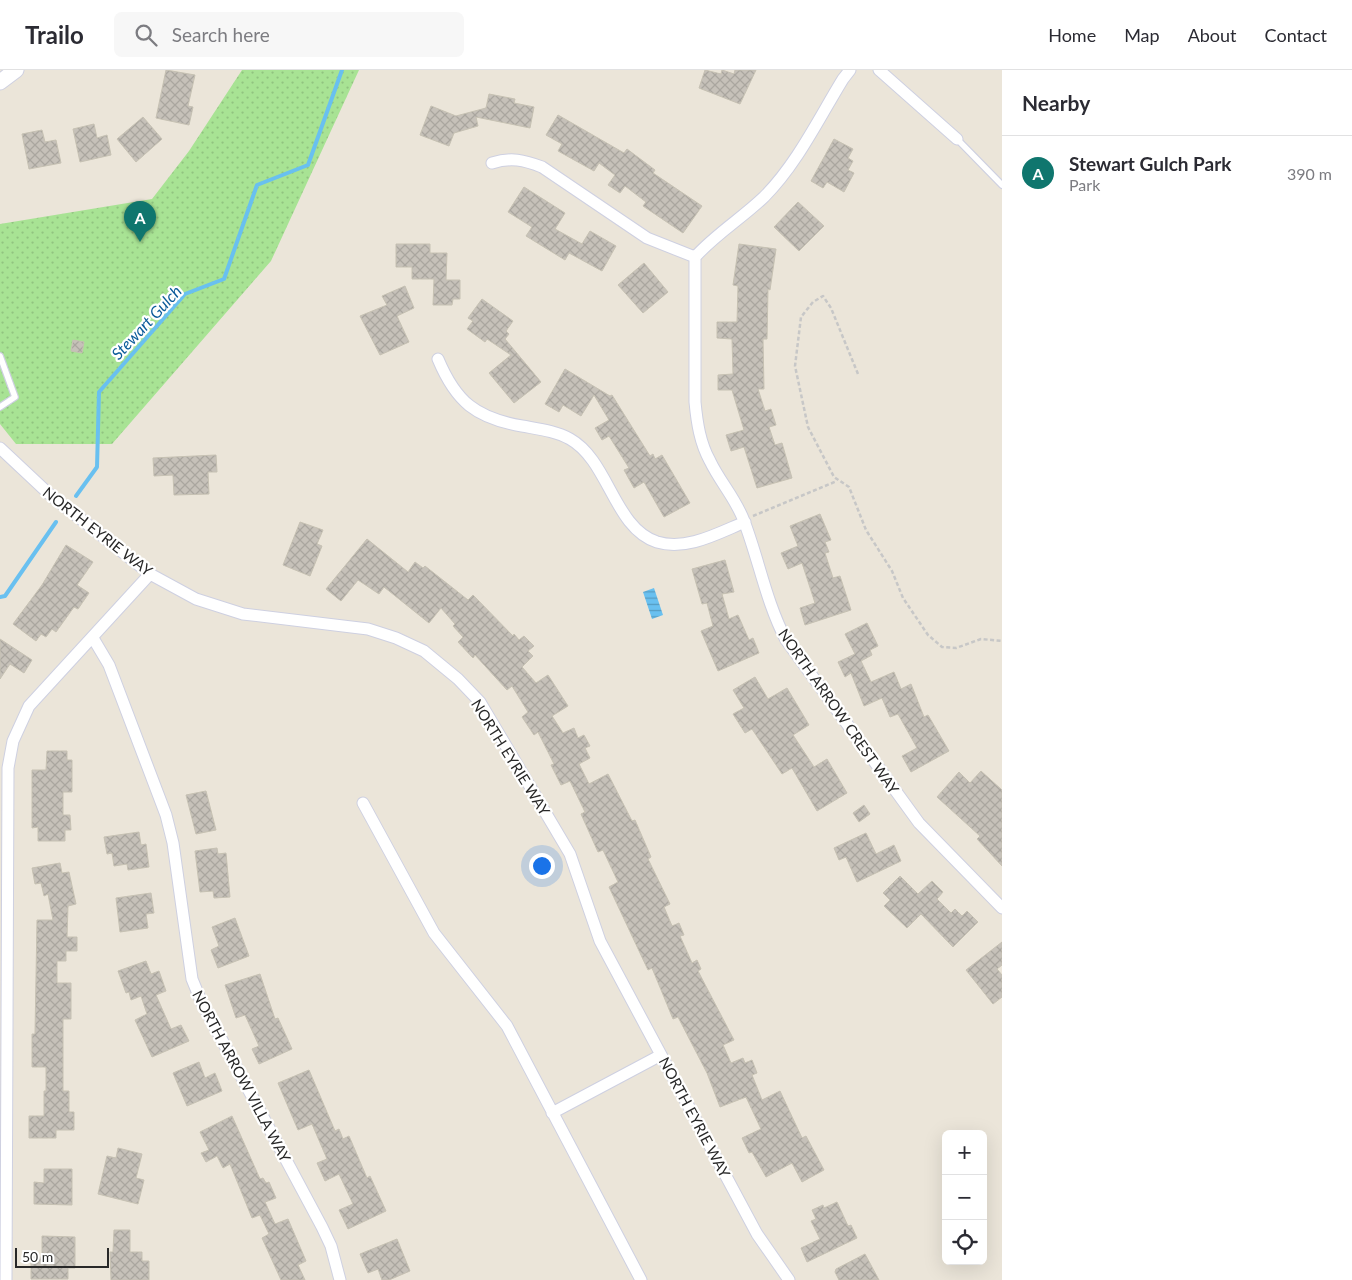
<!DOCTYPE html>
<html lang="en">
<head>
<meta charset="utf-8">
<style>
	body { margin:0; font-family:Lato,sans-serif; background:#f7f7f7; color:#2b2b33 }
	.controls { position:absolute; right:15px; bottom:15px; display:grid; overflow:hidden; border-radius:8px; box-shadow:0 5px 20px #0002 }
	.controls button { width:45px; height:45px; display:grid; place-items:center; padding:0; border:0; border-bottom:1px solid #e1e1e2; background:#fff; color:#2b2b33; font:25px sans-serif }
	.scale { position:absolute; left:15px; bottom:12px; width:94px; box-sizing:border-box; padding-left:5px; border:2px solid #282828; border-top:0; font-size:14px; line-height:18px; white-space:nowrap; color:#282828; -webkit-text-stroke:4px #fff; paint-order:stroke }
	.you { position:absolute; left:541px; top:795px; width:18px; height:18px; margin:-12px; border:4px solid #fff; border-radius:50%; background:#1a73e8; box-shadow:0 0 0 8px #1a73e833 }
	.badge { display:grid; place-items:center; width:32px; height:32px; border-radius:50%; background:#0f766e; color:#fff; font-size:16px; font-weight:700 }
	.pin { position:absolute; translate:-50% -41px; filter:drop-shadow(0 1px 2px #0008) }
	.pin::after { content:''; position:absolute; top:26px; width:18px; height:15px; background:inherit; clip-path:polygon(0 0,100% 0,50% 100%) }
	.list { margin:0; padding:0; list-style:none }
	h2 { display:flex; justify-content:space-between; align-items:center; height:65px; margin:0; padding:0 20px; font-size:21px }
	h2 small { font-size:16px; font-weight:400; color:#7c7c81 }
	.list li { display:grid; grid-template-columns:32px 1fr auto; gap:15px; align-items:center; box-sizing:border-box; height:75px; padding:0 20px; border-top:1px solid #e1e1e2 }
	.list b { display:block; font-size:19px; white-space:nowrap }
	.list p { margin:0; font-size:16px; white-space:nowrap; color:#7c7c81 }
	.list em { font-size:16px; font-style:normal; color:#7c7c81 }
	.icon { flex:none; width:28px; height:28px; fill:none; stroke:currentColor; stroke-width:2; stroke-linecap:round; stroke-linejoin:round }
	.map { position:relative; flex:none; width:1002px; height:1210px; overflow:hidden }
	header { display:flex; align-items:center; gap:30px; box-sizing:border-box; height:70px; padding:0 25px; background:#fff; border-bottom:1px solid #e1e1e2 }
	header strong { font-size:24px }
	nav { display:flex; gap:28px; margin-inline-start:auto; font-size:18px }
	.search { width:350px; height:45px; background:#f7f7f7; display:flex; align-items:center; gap:12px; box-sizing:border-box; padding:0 18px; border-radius:8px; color:#7c7c81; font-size:19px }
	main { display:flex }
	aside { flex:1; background:#fff }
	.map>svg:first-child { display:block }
</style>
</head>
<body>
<header>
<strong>Trailo</strong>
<div class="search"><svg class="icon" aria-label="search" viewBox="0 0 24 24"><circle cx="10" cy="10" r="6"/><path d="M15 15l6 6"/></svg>Search here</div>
<nav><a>Home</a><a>Map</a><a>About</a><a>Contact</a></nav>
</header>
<main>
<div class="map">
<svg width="1002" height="1210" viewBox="0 0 1002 1210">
	<defs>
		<pattern id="park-dots" width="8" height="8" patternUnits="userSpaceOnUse" patternTransform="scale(1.25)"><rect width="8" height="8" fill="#a8e394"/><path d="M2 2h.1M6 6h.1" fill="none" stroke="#91c380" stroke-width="1.8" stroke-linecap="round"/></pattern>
		<pattern id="water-rules" width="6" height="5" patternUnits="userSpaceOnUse" patternTransform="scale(1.25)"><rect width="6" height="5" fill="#69c0f0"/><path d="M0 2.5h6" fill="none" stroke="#569cc2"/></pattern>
		<pattern id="building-cross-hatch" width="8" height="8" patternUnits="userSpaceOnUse" patternTransform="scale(1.25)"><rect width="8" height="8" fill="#c6c1b9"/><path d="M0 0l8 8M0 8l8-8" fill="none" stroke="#aaa69f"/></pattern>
	</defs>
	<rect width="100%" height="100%" fill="#ebe5d9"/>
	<path fill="url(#park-dots)" d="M242,0H359L271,191L112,374H16L0,354V154L152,129L189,81Z"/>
	<path fill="url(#water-rules)" d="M654,518L663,545L652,549L643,522Z"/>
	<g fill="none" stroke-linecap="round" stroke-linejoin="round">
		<path stroke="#69c0f0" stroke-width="4" d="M76,426L97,397L99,322L185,224L224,209L257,115L308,95L342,0
			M0,527L5,526L56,452"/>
	</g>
	<path fill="url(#building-cross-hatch)" stroke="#c6c1b3" d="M166,0L195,5L188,36L193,37L189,55L156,48Z
		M705,0L721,4L722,0L734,4L735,0H756L740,34L699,18Z
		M489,24L515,29L514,33L534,37L530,58L476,47L478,56L454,63L449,76L420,65L431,36L456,46L486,38Z
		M558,45L624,83L627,79L655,100L653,103L702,136L683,163L643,136L646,132L625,116L620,123L608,115L615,105L599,93L594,101L558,81L562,74L546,65Z
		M143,47L162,69L136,92L117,69Z
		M94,54L97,68L107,65L111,85L80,92L73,59Z
		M42,60L45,72L56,70L61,93L29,99L22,64Z
		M834,69L853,79L848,88L853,91L848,100L854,103L844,122L827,112L823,118L811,111Z
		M524,117L565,143L555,159L582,174L590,161L616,176L602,201L569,183L565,190L526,166L532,157L508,142Z
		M798,132L824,156L799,181L774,157Z
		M396,174H430V183H447L446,210H460V229H453L452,235H433L434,209H412V197H396Z
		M739,174L776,179L770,220L768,219L767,269H763L764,319H758L765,341L771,339L776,355L769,357L775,375L782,373L792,408L757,418L744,377L731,381L726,365L744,360L732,320H718V305L733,304L732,269L717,268V252H737L738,216L733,215Z
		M644,193L668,222L643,243L618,215Z
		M405,216L414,238L397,246L409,272L380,285L360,246L387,235L382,226Z
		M482,229L513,251L506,261L509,264L505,269L541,312L514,333L489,303L511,285L487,269L485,272L467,259L473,251L468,248Z
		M73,270L84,272L82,283L71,281Z
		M565,299L610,326L612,325L650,386L653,384L655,389L662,385L690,433L664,447L644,412L634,418L624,400L629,398L609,366L602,370L595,358L609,350L594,325L581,346L563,335L559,342L545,334Z
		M216,385L217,402H208L209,424L174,425L173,405L154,406L153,388Z
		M820,444L831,470L825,472L829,482L825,483L833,508L840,506L851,540L805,555L800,538L815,533L802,493L788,499L781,483L798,476L790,456Z
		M300,452L323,460L317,474L322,476L310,506L283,495Z
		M367,469L408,502L415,492L423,498L425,496L468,530L473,525L513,566L514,564L519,570L524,566L534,576L528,581L533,586L522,597L536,613L548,605L568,636L552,646L563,663L574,658L578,668L584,665L590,676L585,678L590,688L579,694L589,714L608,704L632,751L635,750L651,787L648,789L670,834L664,837L672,856L679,853L684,865L680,866L692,893L697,890L701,899L698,901L734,970L723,975L731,993L743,988L745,993L752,990L757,1003L752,1005L762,1030L780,1021L802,1068L806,1066L824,1100L802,1112L792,1093L766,1107L752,1082L749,1083L742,1068L761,1059L746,1027L720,1037L707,1003L678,947L673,949L652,898L648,900L609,817L618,812L603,780L598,782L581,744L585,742L570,711L561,715L551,695L554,694L538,662L534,665L522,647L528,642L512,616L507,620L475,585L473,588L458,572L463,567L453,556L455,554L441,538L429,553L384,517L379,524L358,510L341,531L326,519Z
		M66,475L93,492L77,515L89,523L78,539L74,537L56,562L52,559L46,567L41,564L36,571L13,554L42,515Z
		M725,490L734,522L722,524L729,549L738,545L749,570L753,568L759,583L718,601L701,561L713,556L707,533L702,534L692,499Z
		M867,553L878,576L870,580L872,585L861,591L871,612L894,602L901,619L911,614L924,647L928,645L949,681L911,702L902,686L917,678L898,644L890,647L882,628L864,636L851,603L845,607L838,592L855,584L845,564Z
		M0,569L32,590L24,603L10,594L0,609Z
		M755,607L768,629L787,618L809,655L793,665L814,697L827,689L847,723L817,741L792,698L782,704L752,659L745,663L733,644L744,638L733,620Z
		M47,681H67V690H72V722H63V745H70L71,760H65V771H38V757L32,758V700H46Z
		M981,701L1002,720V796L977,769L980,766L937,727L959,702L970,713Z
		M206,721L216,760L196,764L186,725Z
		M864,735L870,744L859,752L853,743Z
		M139,762L141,775L146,774L149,797L128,800L127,794L114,796L112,783L107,784L104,767Z
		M866,763L876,784L894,775L901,791L857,812L846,787L839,790L834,778Z
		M217,778L218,784L226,783L230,827L214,828L213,821L200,822L195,781Z
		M60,793L62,803L69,802L76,834L68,836L67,867H77V881H66V891H57V913H71V949H63V1021H69V1042H74V1060H56V1068H29V1046H44V1021H46V997H32V964H35L37,850H53L48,824L44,826L41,813L35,814L32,798Z
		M900,806L918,824L932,811L943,822L937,829L951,843L955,839L962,846L967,841L978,852L953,877L921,844L907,858L884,836L890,830L883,823Z
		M151,823L154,843L146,844L148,858L120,862L116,828Z
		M235,848L249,886L218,898L211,880L219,876L212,857Z
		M1002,872V895L997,899L1002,905V927L993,934L966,900Z
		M146,891L151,904L159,901L166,921L156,925L171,959L181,955L189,971L152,987L135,950L147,944L141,926L131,930L129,922L126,923L118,901Z
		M260,904L275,949L278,948L292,979L259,994L252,979L259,976L245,945L236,948L225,915Z
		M199,992L205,1008L215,1003L222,1021L187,1036L173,1003Z
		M309,1000L335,1061L339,1059L343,1069L349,1066L367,1108L370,1106L386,1141L348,1159L339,1140L353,1134L339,1104L325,1111L317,1093L327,1089L312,1054L298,1060L278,1013Z
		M232,1046L260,1109L263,1108L266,1113L269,1112L276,1128L265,1132L275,1154L288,1149L306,1191L298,1195L305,1210H281L262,1168L269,1164L260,1145L252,1148L230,1094L223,1098L217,1086L206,1092L201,1083L209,1080L200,1062Z
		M118,1078L142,1084L136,1108L144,1110L138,1134L98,1124L107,1086L116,1088Z
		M44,1099H72V1135L34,1134V1112L44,1113Z
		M837,1132L848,1156L851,1155L857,1168L807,1192L801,1178L820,1169L811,1151L816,1149L812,1140L823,1135L824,1138Z
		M114,1160H130V1182H142V1191H149V1210H111L110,1182H113Z
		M42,1166L75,1167V1198H68V1209H31V1187H42Z
		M397,1169L410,1201L389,1210H382L378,1199L368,1203L360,1184Z
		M865,1184L879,1210H839L835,1202L836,1199Z"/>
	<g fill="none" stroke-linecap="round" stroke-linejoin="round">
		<g stroke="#ced0e1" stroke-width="8">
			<path id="service" d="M957,69L1002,115
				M0,286L15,327L0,337"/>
		</g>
		<g stroke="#ced0e1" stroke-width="13">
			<path id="minor" d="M850,0L843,9C819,48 797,94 764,127C741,149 717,163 695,187V332C697,353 700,373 710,391C720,412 736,429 744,451C759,490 766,532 786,570L919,753L1002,838
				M879,0L957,69
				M492,93C511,87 524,90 542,97L647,168L695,187
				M438,289C456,332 476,348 522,356C538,359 556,361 570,369C609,391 614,458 657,472C687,481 718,463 745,452
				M0,378L48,423L150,504L196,529L243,544L368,559L396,568L424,581L458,609L480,632L570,784L600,871L757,1164L789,1210
				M93,568L109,595L166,745L173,773L192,909L201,931L322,1157L331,1176L340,1210
				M363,733L434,863L507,956L641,1210
				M552,1043L661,985
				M6,1210L8,698L13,671L29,636L150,504"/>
		</g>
		<g stroke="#ced0e1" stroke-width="17">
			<path id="tertiary" d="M0,12L16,0"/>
		</g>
		<path stroke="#c7c7c7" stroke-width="2.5" stroke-dasharray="4 2.5" stroke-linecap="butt" d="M858,304L831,238L823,226L813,232L801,247L795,296L808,357L834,407L849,417L866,460L892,501L903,528L928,565L942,577L956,578L981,569L1002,571
			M753,446L837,411"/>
		<use href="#service" stroke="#fff" stroke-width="5.5"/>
		<use href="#minor" stroke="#fff" stroke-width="11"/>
		<use href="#tertiary" stroke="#fff" stroke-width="15"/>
	</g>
	<g text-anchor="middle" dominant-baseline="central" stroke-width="4.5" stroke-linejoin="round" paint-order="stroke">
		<g font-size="15" fill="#282828" stroke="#fff">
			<text transform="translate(98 461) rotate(38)">NORTH EYRIE WAY</text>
			<text transform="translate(839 641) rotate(55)">NORTH ARROW CREST WAY</text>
			<text transform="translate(511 687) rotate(58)">NORTH EYRIE WAY</text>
			<text transform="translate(242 1006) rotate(62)">NORTH ARROW VILLA WAY</text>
			<text transform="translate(695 1047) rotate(62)">NORTH EYRIE WAY</text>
		</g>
		<g font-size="16" font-style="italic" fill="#0b5b99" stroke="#fff">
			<text transform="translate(146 252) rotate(-47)">Stewart Gulch</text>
		</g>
	</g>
</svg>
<div class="controls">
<button>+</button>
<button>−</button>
<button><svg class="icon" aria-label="locate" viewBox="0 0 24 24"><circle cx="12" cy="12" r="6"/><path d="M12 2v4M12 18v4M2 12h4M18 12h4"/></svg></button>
</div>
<div class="scale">50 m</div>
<div class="you"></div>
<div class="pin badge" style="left:140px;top:172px">A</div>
</div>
<aside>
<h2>Nearby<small></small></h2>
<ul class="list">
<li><span class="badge">A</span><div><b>Stewart Gulch Park</b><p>Park</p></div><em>390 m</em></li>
</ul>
</aside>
</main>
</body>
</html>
